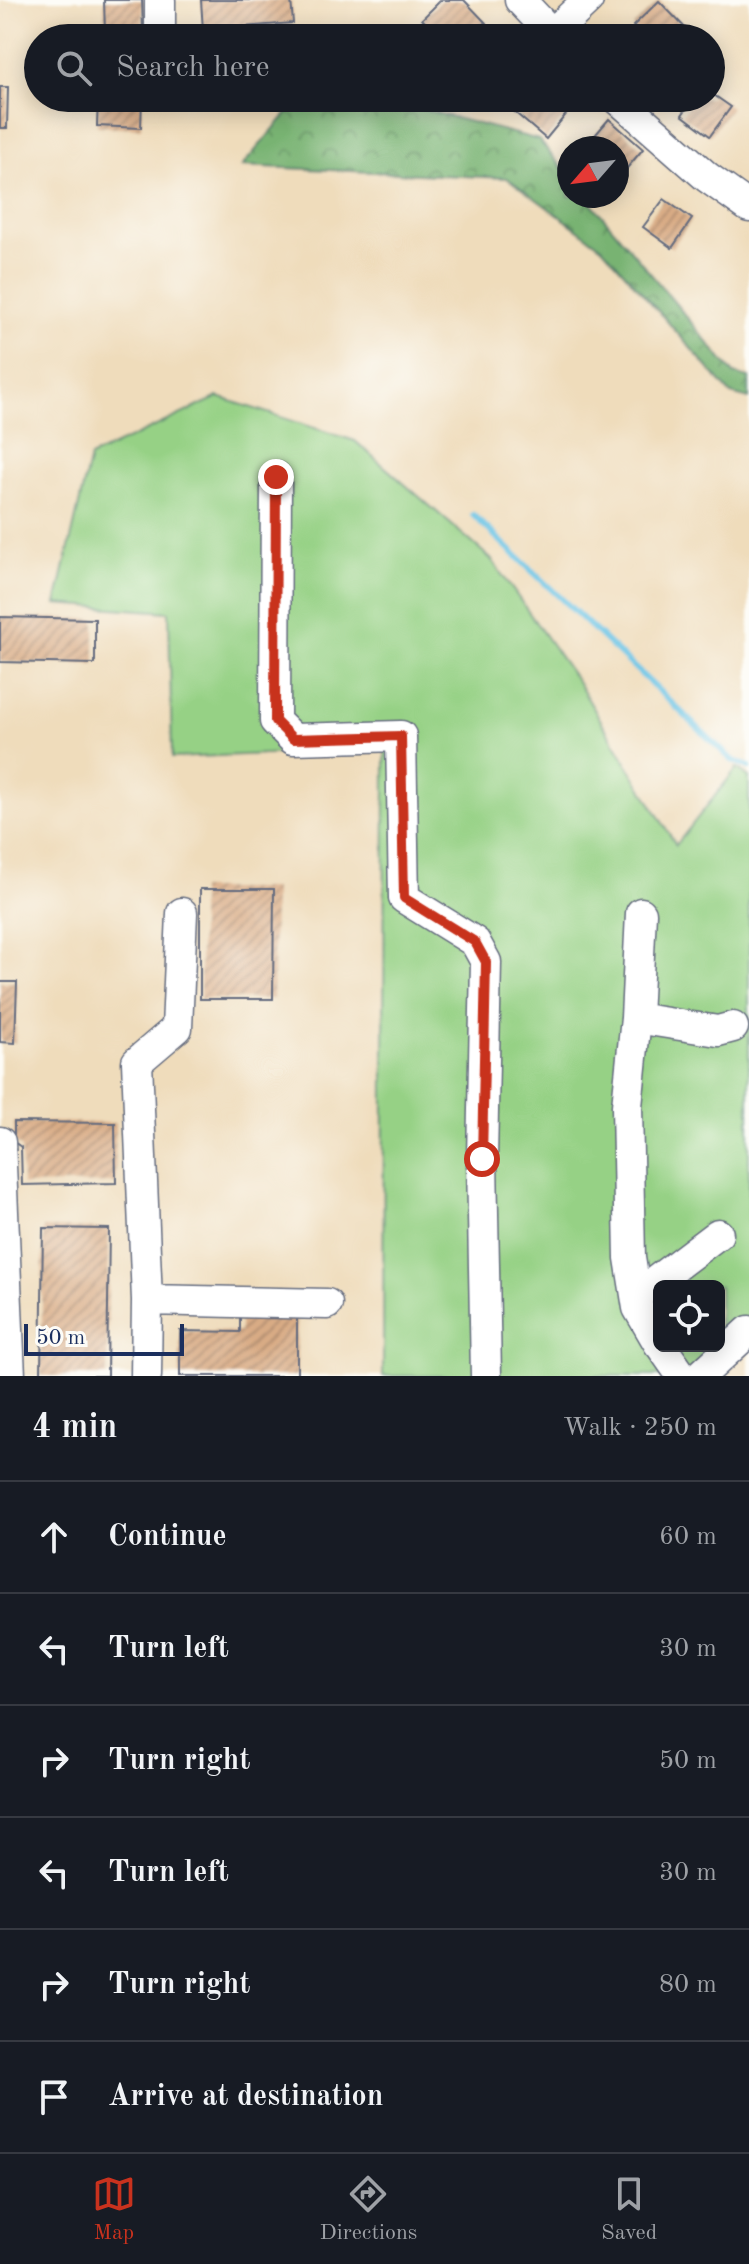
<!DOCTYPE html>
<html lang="en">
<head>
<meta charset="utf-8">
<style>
	body { margin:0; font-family:"Old Standard TT",serif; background:#20242c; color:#f1f3f6 }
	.controls { position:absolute; right:24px; bottom:24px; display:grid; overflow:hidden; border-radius:12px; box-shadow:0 4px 20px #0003 }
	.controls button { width:72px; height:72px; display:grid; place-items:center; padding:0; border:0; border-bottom:2px solid #363941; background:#171b24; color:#f1f3f6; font:40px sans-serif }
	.compass { position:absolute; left:557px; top:136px; width:72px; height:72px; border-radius:50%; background:#171b24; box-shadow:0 4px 20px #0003; rotate:242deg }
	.scale { position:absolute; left:24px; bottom:20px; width:160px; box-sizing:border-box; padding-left:8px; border:4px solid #1b2f5e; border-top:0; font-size:22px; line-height:28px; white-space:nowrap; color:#1b2f5e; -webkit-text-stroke:6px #fdfcf7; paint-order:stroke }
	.stop { position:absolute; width:24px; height:24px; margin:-18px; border:6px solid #c8321e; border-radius:50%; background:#fff }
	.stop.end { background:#c8321e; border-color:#fff; box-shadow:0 2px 8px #0008 }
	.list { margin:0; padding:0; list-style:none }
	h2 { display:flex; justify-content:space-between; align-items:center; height:104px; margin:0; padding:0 32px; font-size:34px }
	h2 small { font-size:26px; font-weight:400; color:#9ea1a6 }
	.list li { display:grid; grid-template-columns:52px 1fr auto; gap:24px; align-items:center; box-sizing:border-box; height:112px; padding:0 32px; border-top:2px solid #363941 }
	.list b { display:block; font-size:30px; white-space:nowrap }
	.list em { font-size:26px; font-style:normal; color:#9ea1a6 }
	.icon { flex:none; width:44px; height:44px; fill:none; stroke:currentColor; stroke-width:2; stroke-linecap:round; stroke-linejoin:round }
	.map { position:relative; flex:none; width:749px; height:1376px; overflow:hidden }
	.search { position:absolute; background:#171b24; box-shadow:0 4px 20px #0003; left:24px; right:24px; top:24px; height:88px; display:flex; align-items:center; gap:20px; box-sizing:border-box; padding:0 28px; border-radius:44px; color:#9ea1a6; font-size:30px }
	.sheet { height:776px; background:#171b24 }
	nav { display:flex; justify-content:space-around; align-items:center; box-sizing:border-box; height:112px; border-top:2px solid #363941; background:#171b24; font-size:22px; color:#9ea1a6 }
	nav a { display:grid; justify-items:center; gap:4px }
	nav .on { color:#c8321e }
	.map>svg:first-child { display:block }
</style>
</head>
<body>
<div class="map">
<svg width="749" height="1376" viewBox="0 0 749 1376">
	<defs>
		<pattern id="forest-crowns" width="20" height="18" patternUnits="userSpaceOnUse" patternTransform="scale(2)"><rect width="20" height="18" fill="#78b372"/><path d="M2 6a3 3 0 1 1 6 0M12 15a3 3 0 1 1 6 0" fill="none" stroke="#629261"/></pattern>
		<pattern id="building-hatch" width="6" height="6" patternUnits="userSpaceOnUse" patternTransform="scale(2)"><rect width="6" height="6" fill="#d9ac85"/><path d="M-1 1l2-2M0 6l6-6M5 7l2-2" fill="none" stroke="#af8c70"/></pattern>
	</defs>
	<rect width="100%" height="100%" fill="#fdfcf7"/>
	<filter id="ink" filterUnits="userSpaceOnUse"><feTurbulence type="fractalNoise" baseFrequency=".0125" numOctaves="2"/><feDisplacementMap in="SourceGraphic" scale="16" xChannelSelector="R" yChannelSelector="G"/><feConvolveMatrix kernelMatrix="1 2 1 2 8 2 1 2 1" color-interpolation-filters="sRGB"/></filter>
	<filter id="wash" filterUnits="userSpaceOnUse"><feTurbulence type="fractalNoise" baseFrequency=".006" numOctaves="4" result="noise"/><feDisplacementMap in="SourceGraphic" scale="32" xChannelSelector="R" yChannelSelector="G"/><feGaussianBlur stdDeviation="1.8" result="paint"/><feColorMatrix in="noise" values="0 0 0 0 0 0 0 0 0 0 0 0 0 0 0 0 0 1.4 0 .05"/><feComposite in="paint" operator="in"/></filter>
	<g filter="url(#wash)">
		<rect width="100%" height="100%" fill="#efdcbb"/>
		<path fill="#96d185" stroke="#588072" stroke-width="2" fill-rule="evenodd" d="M218,397L355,441L491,559L577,681L676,845L737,768L749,777V1331L700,1376H383L385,749L172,758L169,612L56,604L90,457ZM659,1286H719V1346H659Z"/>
		<path fill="url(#forest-crowns)" stroke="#4a7168" stroke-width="2" d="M300,98H380L539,140L569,176V196H586L734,374L749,378V399L731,394L602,247L507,178L242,166Z"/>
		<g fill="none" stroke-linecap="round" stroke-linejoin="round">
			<path stroke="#67c3e5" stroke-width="6" d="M473,515L732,760L749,767"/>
		</g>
		<g id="blocks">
			<path fill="url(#building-hatch)" d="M104,0H142L143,32H105Z
				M201,0H291L293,23L203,30Z
				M441,0H464L486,23L470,38H440L422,19Z
				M659,1L695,38H645L633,26Z
				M0,87H8L7,128H0Z
				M711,93L731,107L710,136L682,115L694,98H711Z
				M98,98H142L141,128L97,126Z
				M510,98H553L569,111L546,139L505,104Z
				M609,119L643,149L617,180V148H584Z
				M664,199L692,219L672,248L643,227Z
				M0,617L95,619V664L0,662Z
				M200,889H274L273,999H200Z
				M0,982H17L15,1043L0,1042Z
				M14,1122L115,1123L116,1183L22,1185L21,1147L14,1142Z
				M43,1228L109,1229L107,1376H41Z
				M240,1315H297V1376H180V1331L240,1332Z"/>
		</g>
	</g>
	<g filter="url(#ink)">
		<use href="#blocks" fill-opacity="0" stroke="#656c7f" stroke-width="2"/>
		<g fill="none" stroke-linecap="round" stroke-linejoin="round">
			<g stroke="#656c7f" stroke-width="33">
				<path id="minor" d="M520,0L556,38
					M552,34L588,0
					M160,38V0
					M617,98L707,177L749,207
					M276,477L275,721L293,739L401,736L404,898L475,942L486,962L482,1159L486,1376
					M636,1018L641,913
					M0,1142L10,1376
					M636,1296L718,1234
					M147,1300L327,1304
					M659,1344L638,1308L630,1258L627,1106L636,1018L718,1031L733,1027
					M661,1346L682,1376
					M146,1376L147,1300L137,1062L177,1028L182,913
					M700,1376L749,1331"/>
			</g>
			<use href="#minor" stroke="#fff" stroke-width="30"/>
		</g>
	</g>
	<g fill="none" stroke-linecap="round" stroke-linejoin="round" filter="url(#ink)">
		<path stroke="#c8321e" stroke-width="10" d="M276,477L275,721L293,739L401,736L404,898L475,942L486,962L482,1159"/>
	</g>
</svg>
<div class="controls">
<button><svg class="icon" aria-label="locate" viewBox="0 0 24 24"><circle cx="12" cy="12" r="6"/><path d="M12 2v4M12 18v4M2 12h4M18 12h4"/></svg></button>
</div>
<svg class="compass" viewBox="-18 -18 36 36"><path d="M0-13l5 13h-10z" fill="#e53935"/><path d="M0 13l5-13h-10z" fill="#9ea1a6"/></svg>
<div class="scale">50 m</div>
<div class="stop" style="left:482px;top:1159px"></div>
<div class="stop end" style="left:276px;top:477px"></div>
<div class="search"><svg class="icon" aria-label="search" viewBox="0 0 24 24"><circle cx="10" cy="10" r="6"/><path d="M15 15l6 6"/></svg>Search here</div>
</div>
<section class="sheet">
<h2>4 min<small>Walk · 250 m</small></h2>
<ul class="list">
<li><svg class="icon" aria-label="ahead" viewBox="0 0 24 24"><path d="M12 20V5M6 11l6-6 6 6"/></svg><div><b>Continue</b></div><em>60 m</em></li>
<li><svg class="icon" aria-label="left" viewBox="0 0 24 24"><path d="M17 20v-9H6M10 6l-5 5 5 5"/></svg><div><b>Turn left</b></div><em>30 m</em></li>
<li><svg class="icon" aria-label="right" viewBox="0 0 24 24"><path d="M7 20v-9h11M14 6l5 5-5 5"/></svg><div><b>Turn right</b></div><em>50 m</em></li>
<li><svg class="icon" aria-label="left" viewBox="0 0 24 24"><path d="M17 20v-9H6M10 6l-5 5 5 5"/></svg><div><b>Turn left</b></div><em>30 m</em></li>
<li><svg class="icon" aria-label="right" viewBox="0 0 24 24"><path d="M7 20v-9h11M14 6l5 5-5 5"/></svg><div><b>Turn right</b></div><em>80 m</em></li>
<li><svg class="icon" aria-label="arrive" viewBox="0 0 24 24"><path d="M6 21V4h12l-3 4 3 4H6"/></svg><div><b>Arrive at destination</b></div></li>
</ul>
</section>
<nav>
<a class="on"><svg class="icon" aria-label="map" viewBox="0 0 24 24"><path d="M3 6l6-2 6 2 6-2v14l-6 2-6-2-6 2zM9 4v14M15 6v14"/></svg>Map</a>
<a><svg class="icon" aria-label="directions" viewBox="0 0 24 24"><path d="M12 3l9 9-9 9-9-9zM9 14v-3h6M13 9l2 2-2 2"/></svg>Directions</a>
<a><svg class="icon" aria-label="saved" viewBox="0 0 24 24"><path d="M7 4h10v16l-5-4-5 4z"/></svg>Saved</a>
</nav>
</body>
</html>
